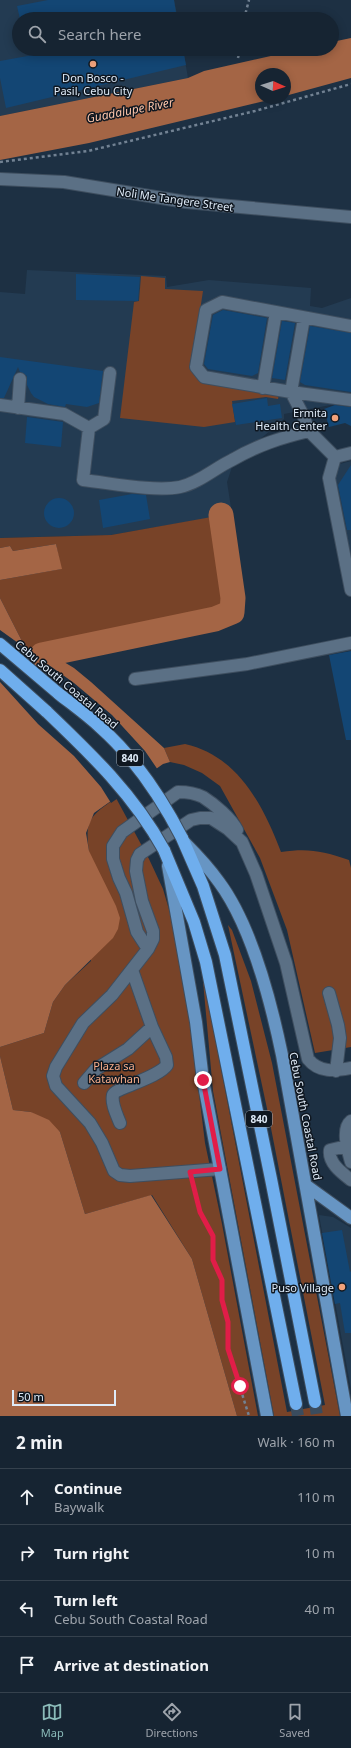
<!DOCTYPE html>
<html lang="en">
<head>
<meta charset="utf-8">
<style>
	body { margin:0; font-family:"Noto Sans",sans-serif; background:#23303e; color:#f1f3f6 }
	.compass { position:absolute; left:255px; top:68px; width:36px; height:36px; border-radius:50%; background:#162432; box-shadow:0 2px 10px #0003; rotate:93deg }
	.scale { position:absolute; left:12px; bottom:10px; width:104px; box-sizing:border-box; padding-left:4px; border:2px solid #dfebf8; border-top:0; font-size:11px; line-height:14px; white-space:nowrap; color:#dfebf8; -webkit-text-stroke:3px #0f1720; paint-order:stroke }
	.stop { position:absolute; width:12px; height:12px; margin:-9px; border:3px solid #e11d48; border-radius:50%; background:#fff }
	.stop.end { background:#e11d48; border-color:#fff; box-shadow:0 1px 4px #0008 }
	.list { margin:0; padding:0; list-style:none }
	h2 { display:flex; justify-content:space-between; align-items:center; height:52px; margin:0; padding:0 16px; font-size:17px }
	h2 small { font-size:13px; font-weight:400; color:#9ea4ac }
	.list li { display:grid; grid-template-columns:26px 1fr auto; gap:12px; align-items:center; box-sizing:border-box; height:56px; padding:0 16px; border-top:1px solid #35414d }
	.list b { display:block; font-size:15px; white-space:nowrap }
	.list p { margin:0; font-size:13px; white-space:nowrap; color:#9ea4ac }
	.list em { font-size:13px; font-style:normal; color:#9ea4ac }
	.icon { flex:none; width:22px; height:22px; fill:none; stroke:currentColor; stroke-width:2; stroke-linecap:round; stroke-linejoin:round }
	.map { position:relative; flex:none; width:351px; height:1416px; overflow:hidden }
	.search { position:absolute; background:#162432; box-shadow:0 2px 10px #0003; left:12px; right:12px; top:12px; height:44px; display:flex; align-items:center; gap:10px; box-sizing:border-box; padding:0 14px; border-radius:22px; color:#9ea4ac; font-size:15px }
	.sheet { height:276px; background:#162432 }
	nav { display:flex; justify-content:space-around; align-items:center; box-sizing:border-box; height:56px; border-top:1px solid #35414d; background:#162432; font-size:11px; color:#9ea4ac }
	nav a { display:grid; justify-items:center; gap:2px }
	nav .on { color:#8bbbb9 }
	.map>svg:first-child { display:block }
</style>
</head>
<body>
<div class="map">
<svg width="351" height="1416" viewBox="0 0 351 1416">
	<rect width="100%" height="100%" fill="#1d3043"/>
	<path fill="#233b52" d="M0,0H174L178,19H19V49H183L188,78L0,116Z
		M27,270L166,276L167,287L209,280L311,288L310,306L322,308L351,298V401L284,414V419L234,461L227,482L232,514L111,535L0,538V292L25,294Z
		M351,461V576L332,481L340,464Z
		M319,1215L333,1217L351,1228V1389Z"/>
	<path fill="#784328" d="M141,276L165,278V289L203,291L191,369L279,395L278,399L266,397L232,401L235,422L204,427L120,418L134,302L139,301Z
		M217,516L227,611L28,653L0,598V580L61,569L56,544L13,551L10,546L0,548V538L111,535Z
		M185,744C238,756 263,805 281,852C309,848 322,851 349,860L351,868V1047L315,1053L287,930L260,858L220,786L202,773L184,765L170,762L164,748Z
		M116,798L149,859L163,889L180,947L188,1002L205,1143L222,1224L258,1416H237L192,1259L152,1195L85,1214L60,1132L31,1112L13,1110L0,1056V1047L44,1033L53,1002L65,985L91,961L89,851C84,819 92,815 116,798Z
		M228,925L232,930L251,981L272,1063L340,1416H274L213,1091L202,970L287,1412L325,1405L269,1118Z"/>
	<path fill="#a46545" d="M351,38V78L285,96V74H261V98H277L89,143L0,160V116L188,78L204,71L302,49H332V42Z
		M56,544L62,569L0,580V548L10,546L13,551Z
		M0,598L28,653L42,655L64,662L74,668L91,682L164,748L170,762L163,764L94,813L86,833L89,851L116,906L120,918L118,929L113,938L65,985L53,1002L44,1033L0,1047Z
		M0,1056L13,1110L31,1112L49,1120L60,1132L85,1214L151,1195L192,1259L237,1416H0Z"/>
	<path fill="#1d3043" d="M0,630L74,683L112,715L145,751L158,770L111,803L101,787L74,756L38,724L0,682Z"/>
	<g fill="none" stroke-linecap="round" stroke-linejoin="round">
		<path stroke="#a46545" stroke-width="25" d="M42,655L215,619L232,612L233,598L221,515"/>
	</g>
	<path fill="#134674" d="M48,0H174L177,19H20L17,6Z
		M66,49H183L186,65L6,108L0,78V61Z
		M76,274L140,277L138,301L76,300Z
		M223,310L267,318L258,373L252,376L208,369L204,364L213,315Z
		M282,321L295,323L285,380L272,378Z
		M310,326L351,333V392L305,385L300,382Z
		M0,357L103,371L99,403L87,407L66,404L65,407L48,404L34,397L31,393L27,385V376L20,372L18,367L4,398H0Z
		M267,398L268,406L280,404L282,418L236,425L232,404Z
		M335,405L351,407V426L345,423L329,427L324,409Z
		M27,417L63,422L61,447L25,443Z
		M351,465V530H347L338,485Z
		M132,494L146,495L150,519L103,528L99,500Z
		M44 513a15 15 0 1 1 30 0a15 15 0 1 1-30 0Z
		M351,651V740H346L329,655Z
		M342,1230L350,1272L351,1271V1333H345L340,1303L335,1304L322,1233Z"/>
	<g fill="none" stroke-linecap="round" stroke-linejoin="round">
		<path stroke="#3a4c5e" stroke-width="12" stroke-dasharray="12 6" stroke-linecap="butt" d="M315,1402L317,1416
			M296,1404L298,1416"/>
		<g stroke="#3e4e5f" stroke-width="14">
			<path id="minor" d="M0,179L64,182L186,202L351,217
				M304,318L291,392L303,415L309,431L335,457
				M351,326L222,302L206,310L196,367L204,377L291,392L351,400
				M263,388L276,312
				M0,405L64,414L89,428L104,419L110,373
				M18,408L20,379
				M89,428L83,480C111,483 154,492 180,487C199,483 215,468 232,460C258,445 280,438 309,431
				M335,457L329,478L351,590
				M335,457L351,453
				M135,679L247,664L351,643
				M148,949L137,932L126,893L119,878L113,859V846L122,832L178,792C186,792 195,793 203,797C214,804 231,818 237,830
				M329,993L338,1025L340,1038L336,1071
				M84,1083L96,1069L128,1049L152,1027L132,970
				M351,1121C341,1129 348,1151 351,1162
				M120,1123C117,1115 111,1104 113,1095C115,1088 158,1078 167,1065L166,1057L152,1027
				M347,1146L330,1150C328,1163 342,1173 351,1180
				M220,1169L130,1176L120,1175L114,1171L102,1143L90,1123L56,1086L53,1076L56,1067L83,1023L112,995L148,949L153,939V931L142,901L136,871L137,860L140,854L191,820L200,818H211L228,829L242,842L256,874L286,963L308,1059C319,1073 335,1071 351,1068"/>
		</g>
		<g stroke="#3e4e5f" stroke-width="14">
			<path id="major" d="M185,843C197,855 209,868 219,882C251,925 271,1002 282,1055L347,1416
				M168,866L196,1022L203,1080L267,1416
				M307,1186L351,1218"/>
		</g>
		<g stroke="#3e4e5f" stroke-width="14">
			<path id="highway" d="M0,644L59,694
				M0,670L47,712
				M182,838L203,886L225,955L271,1179L315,1402
				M164,850L194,922L206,962L296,1404"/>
		</g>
		<path stroke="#728293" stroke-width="2.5" stroke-dasharray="3 3" stroke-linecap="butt" d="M244,19L249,0
			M238,58L240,49
			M0,162L88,151L255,111L351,84
			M193,1182L200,1212L213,1236V1260L222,1280V1300L228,1322V1349L249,1416"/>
		<use href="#minor" stroke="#5b7085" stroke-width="12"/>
		<use href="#major" stroke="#6795c3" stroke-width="12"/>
		<use href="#highway" stroke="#6faeed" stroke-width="12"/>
		<g stroke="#3e4e5f" stroke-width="14" stroke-linecap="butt">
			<path id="highway-bridge" d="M59,694C73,705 87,715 100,727C135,758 161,797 182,838
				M47,712C91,754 134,795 164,850"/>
		</g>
		<use href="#highway-bridge" stroke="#6faeed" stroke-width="12"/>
	</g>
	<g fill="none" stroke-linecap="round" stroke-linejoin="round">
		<path stroke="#e11d48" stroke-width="5" d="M203,1080L220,1169L190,1172L200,1212L213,1236V1260L222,1280V1300L228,1322V1349L240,1386"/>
	</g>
	<g fill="#f1a27b" stroke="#0f1720" stroke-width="1.5">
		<circle cx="93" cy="64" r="4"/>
		<circle cx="335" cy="418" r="4"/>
		<circle cx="342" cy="1287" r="4"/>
	</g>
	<g text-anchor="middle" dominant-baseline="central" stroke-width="3" stroke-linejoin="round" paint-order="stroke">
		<g fill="#0f1720" stroke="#a1abb7" stroke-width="1">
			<rect x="117" y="750" width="26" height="16" rx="3"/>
			<rect x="246" y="1111" width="26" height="16" rx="3"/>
		</g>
		<g font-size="10" font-weight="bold" fill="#dfebf8">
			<text x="130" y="758">840</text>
			<text x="259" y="1119">840</text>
		</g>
		<g font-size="11" fill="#dfebf8" stroke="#0f1720" text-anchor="end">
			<text x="93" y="77" text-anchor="middle">Don Bosco -<tspan x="93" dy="13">Pasil, Cebu City</tspan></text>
			<text x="327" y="412">Ermita<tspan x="327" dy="13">Health Center</tspan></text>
			<text x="334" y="1287">Puso Village</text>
		</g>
		<g font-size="11" fill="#dfebf8" stroke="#0f1720">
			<text transform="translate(175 199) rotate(8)">Noli Me Tangere Street</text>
			<text transform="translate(67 684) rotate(40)">Cebu South Coastal Road</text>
			<text transform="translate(306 1116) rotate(79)">Cebu South Coastal Road</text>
		</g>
		<g font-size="11" fill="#f8ae8b" stroke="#0f1720">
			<text x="114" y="1065">Plaza sa<tspan x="114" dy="13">Katawhan</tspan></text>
		</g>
		<g font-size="12" font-style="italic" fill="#fcc4a9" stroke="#0f1720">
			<text transform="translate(130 110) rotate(-11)">Guadalupe River</text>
		</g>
	</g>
</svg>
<svg class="compass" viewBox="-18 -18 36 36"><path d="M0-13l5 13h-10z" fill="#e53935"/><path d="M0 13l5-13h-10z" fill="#9ea4ac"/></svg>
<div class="scale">50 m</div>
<div class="stop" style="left:240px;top:1386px"></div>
<div class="stop end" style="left:203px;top:1080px"></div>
<div class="search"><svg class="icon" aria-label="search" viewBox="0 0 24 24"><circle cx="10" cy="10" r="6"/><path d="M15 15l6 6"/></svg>Search here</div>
</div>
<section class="sheet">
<h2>2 min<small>Walk · 160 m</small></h2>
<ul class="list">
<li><svg class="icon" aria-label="ahead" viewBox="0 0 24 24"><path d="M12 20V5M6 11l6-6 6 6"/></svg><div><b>Continue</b><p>Baywalk</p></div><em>110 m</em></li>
<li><svg class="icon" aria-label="right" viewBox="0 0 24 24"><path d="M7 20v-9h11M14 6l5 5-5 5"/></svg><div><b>Turn right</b></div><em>10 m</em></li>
<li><svg class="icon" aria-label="left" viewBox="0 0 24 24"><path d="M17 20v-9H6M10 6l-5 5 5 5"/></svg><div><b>Turn left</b><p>Cebu South Coastal Road</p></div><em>40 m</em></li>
<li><svg class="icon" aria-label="arrive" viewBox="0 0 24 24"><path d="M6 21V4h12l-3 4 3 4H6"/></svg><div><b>Arrive at destination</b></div></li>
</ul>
</section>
<nav>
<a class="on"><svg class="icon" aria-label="map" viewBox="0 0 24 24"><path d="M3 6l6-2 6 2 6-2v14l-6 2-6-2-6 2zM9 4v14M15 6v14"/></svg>Map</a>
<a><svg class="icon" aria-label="directions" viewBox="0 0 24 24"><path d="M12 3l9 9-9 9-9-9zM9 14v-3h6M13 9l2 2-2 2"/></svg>Directions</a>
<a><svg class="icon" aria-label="saved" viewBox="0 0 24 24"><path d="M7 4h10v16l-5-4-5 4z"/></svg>Saved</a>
</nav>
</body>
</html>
